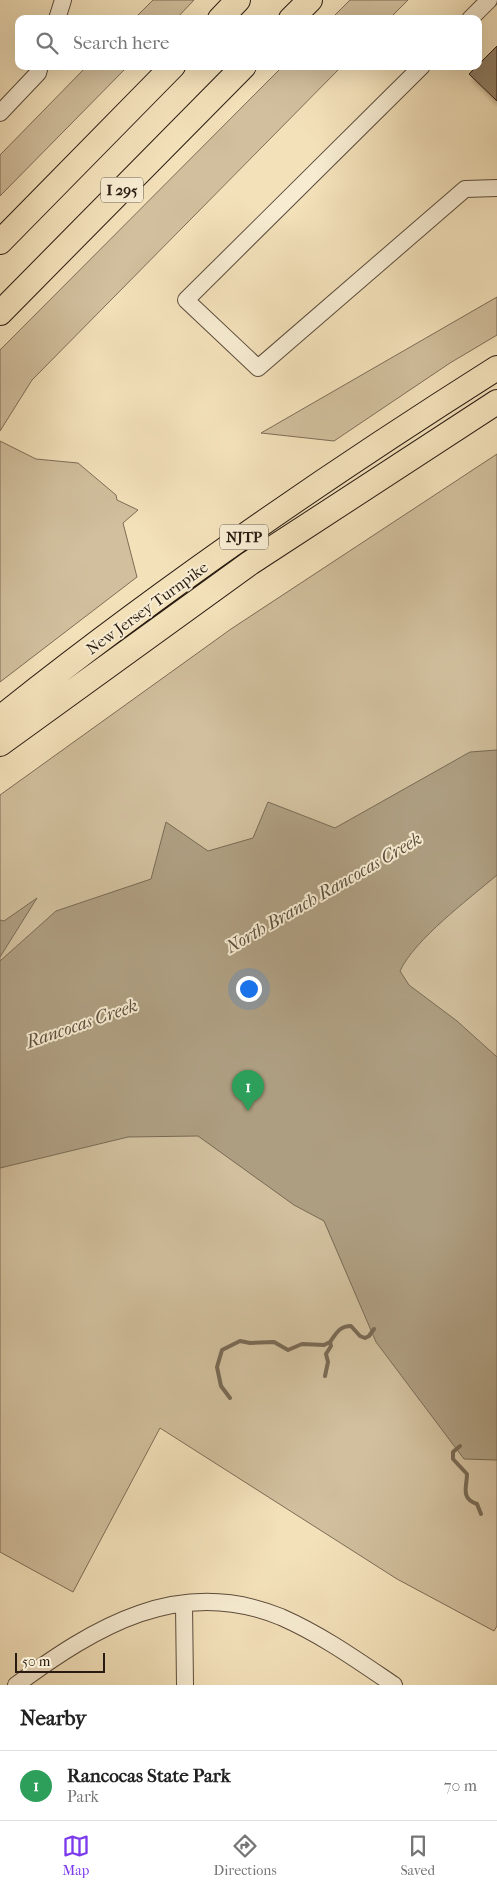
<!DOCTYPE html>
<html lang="en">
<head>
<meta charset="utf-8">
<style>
	body { margin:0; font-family:"IM FELL French Canon",serif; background:#f6f6f6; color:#222 }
	.scale { position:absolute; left:15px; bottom:12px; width:90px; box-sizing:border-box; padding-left:5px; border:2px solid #291b11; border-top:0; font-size:14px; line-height:18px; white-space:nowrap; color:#291b11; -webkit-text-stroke:4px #f7ecd2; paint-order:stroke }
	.you { position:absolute; left:248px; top:988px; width:18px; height:18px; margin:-12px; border:4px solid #fff; border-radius:50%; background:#1a73e8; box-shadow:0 0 0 8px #1a73e833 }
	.badge { display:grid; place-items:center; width:32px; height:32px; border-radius:50%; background:#7c3aed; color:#fff; font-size:16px; font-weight:700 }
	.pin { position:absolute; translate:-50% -41px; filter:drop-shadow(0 1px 2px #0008) }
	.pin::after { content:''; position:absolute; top:26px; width:18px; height:15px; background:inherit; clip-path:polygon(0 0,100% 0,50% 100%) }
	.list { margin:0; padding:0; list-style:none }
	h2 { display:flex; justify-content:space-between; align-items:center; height:65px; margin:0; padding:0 20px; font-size:21px }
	h2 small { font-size:16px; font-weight:400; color:#767676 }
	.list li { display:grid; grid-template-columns:32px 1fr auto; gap:15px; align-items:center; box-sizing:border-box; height:70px; padding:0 20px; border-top:1px solid #e0e0e0 }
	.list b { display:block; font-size:19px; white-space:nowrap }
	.list p { margin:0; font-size:16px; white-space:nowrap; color:#767676 }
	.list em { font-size:16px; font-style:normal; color:#767676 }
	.icon { flex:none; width:28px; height:28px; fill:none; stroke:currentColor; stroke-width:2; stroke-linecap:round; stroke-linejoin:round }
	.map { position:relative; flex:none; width:497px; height:1685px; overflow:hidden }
	.search { position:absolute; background:#fff; box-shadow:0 5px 20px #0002; left:15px; right:15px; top:15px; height:55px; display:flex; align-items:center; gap:12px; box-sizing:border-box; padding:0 18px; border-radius:10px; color:#767676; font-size:19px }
	.sheet { height:135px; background:#fff }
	nav { display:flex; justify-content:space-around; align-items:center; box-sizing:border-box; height:70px; border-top:1px solid #e0e0e0; background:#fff; font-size:14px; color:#767676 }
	nav a { display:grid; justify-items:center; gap:2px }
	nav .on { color:#7c3aed }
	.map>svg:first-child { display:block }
</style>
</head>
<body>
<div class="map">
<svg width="497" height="1685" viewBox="0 0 497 1685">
	<defs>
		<filter id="shadow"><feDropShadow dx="3" dy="5.5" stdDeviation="2.5" flood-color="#0004"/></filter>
	</defs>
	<rect width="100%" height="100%" fill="#f3e1ba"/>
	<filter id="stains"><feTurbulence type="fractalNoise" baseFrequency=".004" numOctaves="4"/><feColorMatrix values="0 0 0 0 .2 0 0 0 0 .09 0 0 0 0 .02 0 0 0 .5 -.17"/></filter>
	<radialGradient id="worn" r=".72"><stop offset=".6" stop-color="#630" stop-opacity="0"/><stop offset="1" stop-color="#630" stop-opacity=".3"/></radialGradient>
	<path fill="#d1bf9d" stroke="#7d6d57" d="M153,0H194L176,19H134Z
		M350,0H408L389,19H331Z
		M87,66H128L0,196V155Z
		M283,66H342L32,380L0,431V350Z
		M497,297V335L450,363L334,441L261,433Z
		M0,441L36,459L78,463L116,495L117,500L138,510L123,523L137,577L0,682Z
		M497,454V1626L494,1631L397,1579L160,1428L73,1592L0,1552V795L231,629Z"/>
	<path fill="#ae9e81" stroke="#796a54" d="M497,750V875C469,899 415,939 400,971L409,985L457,1021L497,1057V1460L464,1459L376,1342L324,1221L294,1205L198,1136L128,1137L0,1168V961L56,911L151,879L166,822L208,851L253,838L268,802L335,828L470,752Z
		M37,898L0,957V920L4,921Z"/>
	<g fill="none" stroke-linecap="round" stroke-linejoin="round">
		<path stroke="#796a54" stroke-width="4" d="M325,1376L328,1362L326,1354L331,1346L330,1342C336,1334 339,1326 351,1326L360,1336L365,1338L369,1336L374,1329
			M230,1398L221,1386L217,1367L222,1350L240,1341L250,1343L274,1342L288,1350L302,1344L324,1345L330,1342
			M460,1446L453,1452V1459L467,1474C467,1487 460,1498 477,1504L481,1514"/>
	</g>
	<path fill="#928269" stroke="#291b11" filter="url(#shadow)" d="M497,46V101L469,74Z"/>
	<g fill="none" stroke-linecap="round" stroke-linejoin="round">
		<g stroke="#5c4c3b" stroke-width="18">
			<path id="minor" d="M57,19L63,0
				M470,19L489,0
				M422,66L186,300L258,368L465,189L497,188
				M0,113L38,73L40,66
				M184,1604L185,1685
				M16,1685C95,1627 179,1575 281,1617C322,1635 357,1660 394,1685"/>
		</g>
		<g stroke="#291b11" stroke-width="26">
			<path id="highway" d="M220,19L238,0
				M291,19L310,0
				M0,242L173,66
				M0,313L244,66
				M0,718C158,592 326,476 497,368
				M0,744L250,563L497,402"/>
		</g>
		<use href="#minor" stroke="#f7ecd2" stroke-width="16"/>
		<use href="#highway" stroke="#f3e1ba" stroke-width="24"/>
	</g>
	<g text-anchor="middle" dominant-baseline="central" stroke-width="4" stroke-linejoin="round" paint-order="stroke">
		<g fill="#f7ecd2" stroke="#675a4b" stroke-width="1">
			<rect x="101" y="177.5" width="42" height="25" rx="4"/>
			<rect x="220" y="524.5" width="48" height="25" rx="4"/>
		</g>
		<g font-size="15" font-weight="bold" fill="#291b11">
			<text x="122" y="190">I 295</text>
			<text x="244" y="537">NJTP</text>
		</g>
		<g font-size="16" fill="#291b11" stroke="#f7ecd2">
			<text transform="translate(147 608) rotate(-36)">New Jersey Turnpike</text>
		</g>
		<g font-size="18" font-style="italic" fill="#5e4f3e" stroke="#f7ecd2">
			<text transform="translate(324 893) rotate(-30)">North Branch Rancocas Creek</text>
			<text transform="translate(82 1024) rotate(-19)">Rancocas Creek</text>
		</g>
	</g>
	<rect width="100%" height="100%" filter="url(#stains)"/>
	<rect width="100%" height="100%" fill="url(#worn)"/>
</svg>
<div class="scale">50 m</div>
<div class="you"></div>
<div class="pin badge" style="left:248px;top:1111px;background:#2e9e5b">1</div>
<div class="search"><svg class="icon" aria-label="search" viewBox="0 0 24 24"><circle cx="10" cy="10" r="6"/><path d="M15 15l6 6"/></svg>Search here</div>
</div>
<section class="sheet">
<h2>Nearby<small></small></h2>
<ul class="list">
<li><span class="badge" style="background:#2e9e5b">1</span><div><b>Rancocas State Park</b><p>Park</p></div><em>70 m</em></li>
</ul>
</section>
<nav>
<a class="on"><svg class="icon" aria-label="map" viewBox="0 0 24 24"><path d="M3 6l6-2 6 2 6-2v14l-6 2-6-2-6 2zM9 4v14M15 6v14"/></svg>Map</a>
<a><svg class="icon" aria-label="directions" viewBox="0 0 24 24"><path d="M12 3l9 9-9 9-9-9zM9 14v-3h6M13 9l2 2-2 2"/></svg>Directions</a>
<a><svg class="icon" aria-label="saved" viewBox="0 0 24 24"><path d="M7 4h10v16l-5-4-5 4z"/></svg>Saved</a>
</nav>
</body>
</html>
